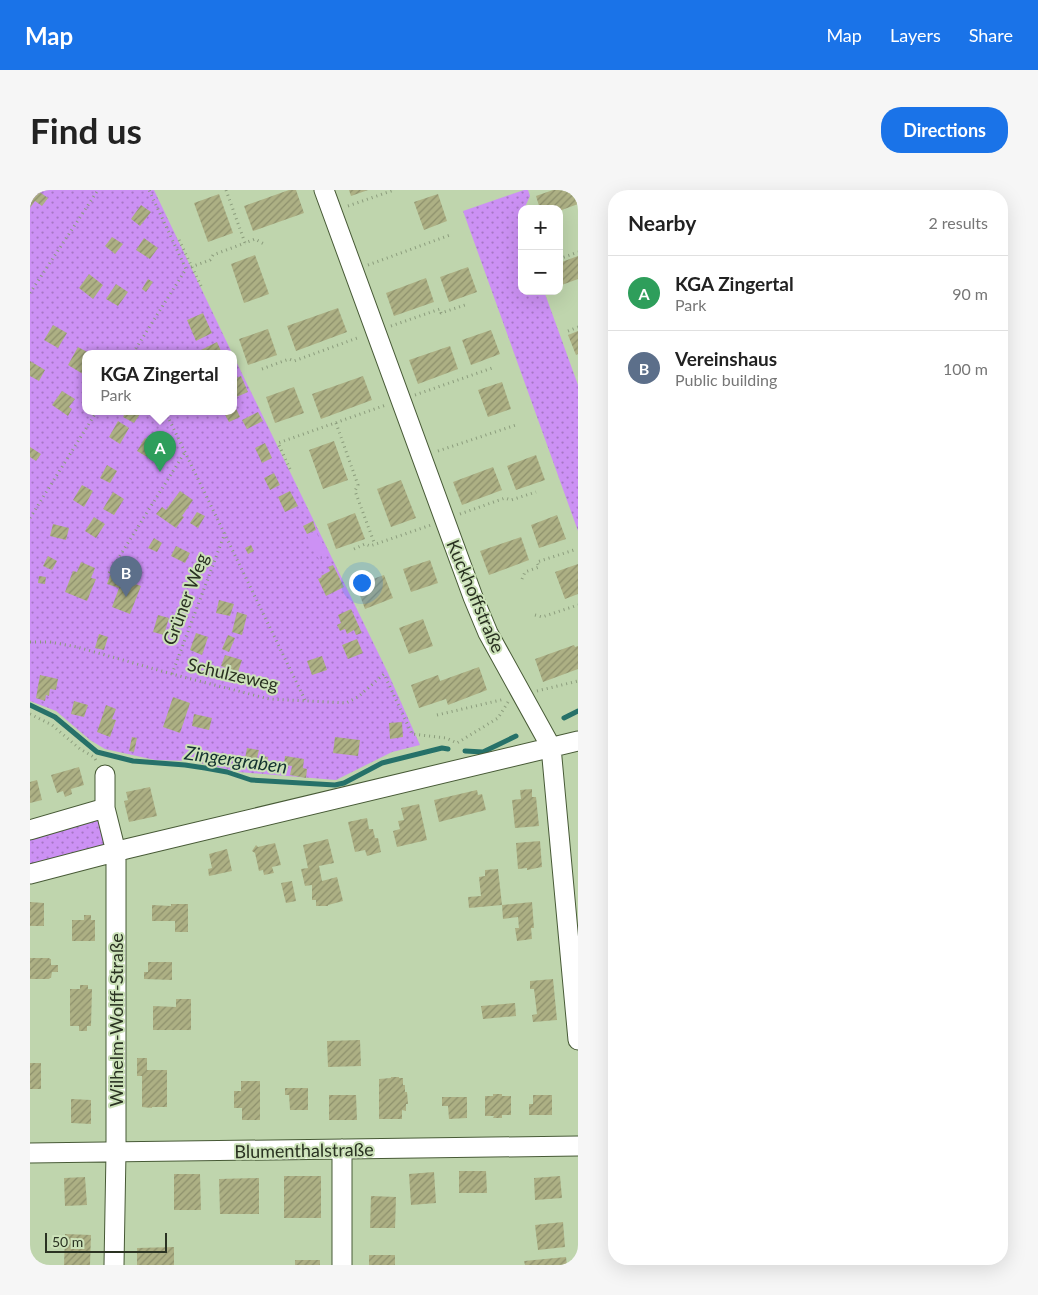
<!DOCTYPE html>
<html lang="en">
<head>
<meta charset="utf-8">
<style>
	body { margin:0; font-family:Lato,sans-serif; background:#f6f6f6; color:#222 }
	.controls { position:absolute; right:15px; top:15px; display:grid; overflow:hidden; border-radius:10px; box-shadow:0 5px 20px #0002 }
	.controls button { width:45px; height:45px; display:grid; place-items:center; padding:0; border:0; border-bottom:1px solid #e0e0e0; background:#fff; color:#222; font:25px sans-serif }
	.scale { position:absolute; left:15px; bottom:12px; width:122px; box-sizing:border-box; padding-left:5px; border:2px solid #2a3222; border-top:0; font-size:14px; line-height:18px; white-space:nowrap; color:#2a3222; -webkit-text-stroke:4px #cce2b9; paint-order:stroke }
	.you { position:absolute; left:331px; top:392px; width:18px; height:18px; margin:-12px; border:4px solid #fff; border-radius:50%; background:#1a73e8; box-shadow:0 0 0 8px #1a73e833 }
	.badge { display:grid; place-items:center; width:32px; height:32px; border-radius:50%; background:#1a73e8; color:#fff; font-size:16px; font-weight:700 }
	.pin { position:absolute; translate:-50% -41px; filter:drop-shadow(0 1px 2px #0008) }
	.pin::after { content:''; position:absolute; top:26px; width:18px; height:15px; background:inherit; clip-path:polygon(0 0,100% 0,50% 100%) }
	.popup { position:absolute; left:52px; top:160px; width:155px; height:65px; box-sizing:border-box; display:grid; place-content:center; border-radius:10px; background:#fff; filter:drop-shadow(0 1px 4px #0005); font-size:16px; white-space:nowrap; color:#767676 }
	.popup b { font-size:19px; color:#222 }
	.popup::after { content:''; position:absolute; left:50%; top:100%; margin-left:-10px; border:10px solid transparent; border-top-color:#fff }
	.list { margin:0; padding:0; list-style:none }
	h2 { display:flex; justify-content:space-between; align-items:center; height:65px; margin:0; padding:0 20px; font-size:21px }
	h2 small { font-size:16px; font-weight:400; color:#767676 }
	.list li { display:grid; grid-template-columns:32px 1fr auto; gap:15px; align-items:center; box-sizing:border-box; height:75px; padding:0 20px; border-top:1px solid #e0e0e0 }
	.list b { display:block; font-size:19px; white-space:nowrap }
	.list p { margin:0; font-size:16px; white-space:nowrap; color:#767676 }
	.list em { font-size:16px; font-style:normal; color:#767676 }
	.map { position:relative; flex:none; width:548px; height:1075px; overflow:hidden; border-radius:20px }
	header { display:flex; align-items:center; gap:30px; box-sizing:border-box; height:70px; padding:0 25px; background:#1a73e8; color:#fff }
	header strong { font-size:24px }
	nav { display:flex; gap:28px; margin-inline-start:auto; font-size:18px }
	.intro { display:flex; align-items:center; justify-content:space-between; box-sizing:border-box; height:120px; padding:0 30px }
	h1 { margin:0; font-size:35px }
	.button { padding:12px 22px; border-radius:20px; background:#1a73e8; color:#fff; font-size:18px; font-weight:700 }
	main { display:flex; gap:30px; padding:0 30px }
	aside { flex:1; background:#fff; border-radius:20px; box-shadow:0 5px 20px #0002 }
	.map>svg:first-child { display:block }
</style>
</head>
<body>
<header>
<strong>Map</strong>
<nav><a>Map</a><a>Layers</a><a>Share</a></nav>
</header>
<div class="intro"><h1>Find us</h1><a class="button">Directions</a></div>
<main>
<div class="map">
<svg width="548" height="1075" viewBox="0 0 548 1075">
	<defs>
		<pattern id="grass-dots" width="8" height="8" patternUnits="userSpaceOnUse" patternTransform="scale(1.25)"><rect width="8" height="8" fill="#cc91f4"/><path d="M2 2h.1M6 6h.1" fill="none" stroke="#a677c5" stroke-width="1.8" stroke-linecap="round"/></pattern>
		<pattern id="park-tufts" width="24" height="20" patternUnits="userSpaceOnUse" patternTransform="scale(1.25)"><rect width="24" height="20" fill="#cc91f4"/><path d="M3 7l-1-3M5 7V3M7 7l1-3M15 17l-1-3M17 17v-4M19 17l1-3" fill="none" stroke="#a677c5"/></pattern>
		<pattern id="building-hatch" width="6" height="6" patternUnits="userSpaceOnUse" patternTransform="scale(1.25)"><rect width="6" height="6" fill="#adb084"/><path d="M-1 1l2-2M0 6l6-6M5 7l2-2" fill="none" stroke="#8d906c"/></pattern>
	</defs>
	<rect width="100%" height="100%" fill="#bfd5ad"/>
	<path fill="url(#grass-dots)" d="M0,0H124L202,163H56V221H204V167L358,483L390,555L362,562L306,590L209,582L161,571L125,570L75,559L60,550L26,521L0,511Z
		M494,0H498L500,6L494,19H492V24L489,30L492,38V101H514L548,195V341L433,21Z
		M69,629L75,656L0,677V646Z"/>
	<path fill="url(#park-tufts)" d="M286,341L299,365L289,370L277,345Z"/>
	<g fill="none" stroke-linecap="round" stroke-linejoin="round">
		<path stroke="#267169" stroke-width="5" d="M0,515L25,527L67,562L103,571L155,575L175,578L197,582L221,590L305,595L314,593L352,573L412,558L418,559
			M534,528L548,521
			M435,561L453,562L486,546"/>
	</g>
	<path fill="url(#building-hatch)" d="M1,0H7L18,8L12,16L5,11L0,18Z
		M259,0H266L274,23L223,41L214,16Z
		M319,0H338L321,6Z
		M523,0H548V14L529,21V19H510L506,6Z
		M189,4L203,43L178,52L164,13Z
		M408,4L417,31L394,40L384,12Z
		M111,15L121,22L110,36L101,29Z
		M82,47L93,54L85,64L75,56Z
		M114,48L128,58L120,69L106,60Z
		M225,65L239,104L214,113L201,74Z
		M548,66V89L529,96V73Z
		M438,77L447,102L419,112L410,87Z
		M59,84L73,95L63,109L49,98Z
		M396,88L404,112L364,126L356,103Z
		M118,89L123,92L116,102L112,99Z
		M86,94L98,102L88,116L76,109Z
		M308,118L317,142L266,161L257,136Z
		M173,123L182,143L166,151L157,130Z
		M23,135L37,143L28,158L14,150Z
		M238,139L247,165L218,175L209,149Z
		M461,140L470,164L441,175L432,150Z
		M548,141V164L546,165L538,145Z
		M187,152L191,161L187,163H165Z
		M420,156L428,179L388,194L379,170Z
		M48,157L59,163H56V178L53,184L38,175Z
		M0,171L15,180L9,191L0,186Z
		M211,186L218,202L204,208V189Z
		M333,186L342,210L291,229L282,204Z
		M472,192L481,219L458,227L448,200Z
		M264,197L274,223L245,233L236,207Z
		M32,201L45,209L39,217L42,219L38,226L22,215Z
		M204,214L210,227L199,232L193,221H204Z
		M96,221H112L104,233L93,227Z
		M228,222L233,231L217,239L212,230Z
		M88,231L99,238L90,254L79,247Z
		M115,248L127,255L119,268L107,261Z
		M304,251L318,290L293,299L279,260Z
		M235,253L242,268L232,273L225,258Z
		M0,257L11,264L6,271L0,267Z
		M506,265L515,290L486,300L477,276Z
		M77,275L87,281L80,293L70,288Z
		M463,277L472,300L432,315L423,292Z
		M244,283L250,295L240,300L234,288Z
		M371,290L386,328L361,337L347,299Z
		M52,295L63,301L54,317L43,310Z
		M150,301L163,310L152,326L154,327L146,338L126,324L132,317L136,320Z
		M260,301L268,316L255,322L248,307Z
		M83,302L94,309L84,325L73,319Z
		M167,322L175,326L168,338L160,333Z
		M325,323L335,349L306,359L297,334Z
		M527,325L536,349L509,358L501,335Z
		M64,327L75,334L66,348L55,341Z
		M283,331L286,340L277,344L273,336Z
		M23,334L39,338L36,350L20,346Z
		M491,347L499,370L459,385L450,361Z
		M124,348L132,353L127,362L118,358Z
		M221,355L224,361L218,364L215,358Z
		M146,356L160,363L155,373L141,366Z
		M18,366L27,371L22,380L13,376Z
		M400,370L408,393L381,402L373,379Z
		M51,372L65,378L61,388L66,389L57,411L35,402L43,381L47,382Z
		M548,374V404L535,409L525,382Z
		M303,375L314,397L296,406L288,389L292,387L291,386L300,381L298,377Z
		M80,385L111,396L100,424L82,417L89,398L77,394Z
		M354,385L363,408L335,419L326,395Z
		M9,386L16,387L15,394L8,393Z
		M189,410L204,414L200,426L186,423Z
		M321,419L332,443L326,445L324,440L317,444L315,439L310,441L307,435L311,433L308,425Z
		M207,422L217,425L212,445L202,442Z
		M128,425L139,428L134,445L123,442Z
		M393,429L403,456L379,464L369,438Z
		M166,443L178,447L172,465L160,460Z
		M69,444L78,447L74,460L65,458Z
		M198,445L205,448L199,462L192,459Z
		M327,449L333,463L318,469L312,455Z
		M544,455L545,457L548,456V479L513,492L505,469Z
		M195,465L212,470L208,482L191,476Z
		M292,466L297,480L282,485L277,471Z
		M449,477L457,500L418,515L416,509L389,518L381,495L408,485L410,491Z
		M10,485L28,489L26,500L20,499L19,506L16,505L15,511L6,508Z
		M143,507L160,513L150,543L133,537Z
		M44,511L58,515L54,527L41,524Z
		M76,515L86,519L82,529L86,530L80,547L67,542Z
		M164,524L182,528L179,540L162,536Z
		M372,532L373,547L360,549L359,533Z
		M102,547L107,548L104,562L99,561Z
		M305,547L330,550L328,566L303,563Z
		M217,558L229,560L225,576L214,574Z
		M186,563L193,565L191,573L183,571Z
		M232,566L238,567L237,574L231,573Z
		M255,566L274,569L273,578L277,579L276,588L260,585L262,576L254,575Z
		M49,577L54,595L41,599L42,604L35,607L33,601L27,603L21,585Z
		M7,590L12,610L0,613V592Z
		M120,597L127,626L99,632L94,611L98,610L96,602Z
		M502,599V607H506L509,636L485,638L482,610L491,609L490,600Z
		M447,600L448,605L452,604L456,620L409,632L404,610Z
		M389,614L397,650L367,657L363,641L370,639L368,631L374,630L371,618Z
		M337,628L339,639H343L345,648H348L351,662L337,666L335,660L325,662L318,632Z
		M298,649L304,673L289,676L292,691L307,687L313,711L298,715V716H286V710H282V695L275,696L271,679L278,678L273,655Z
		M510,651L512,677L497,680V678L488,679L486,653Z
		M245,653L251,675L242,677L244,683L234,685L233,680L229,681L225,663L222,661L226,655L228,657Z
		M197,659L202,681L179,686L178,679L182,678L179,664Z
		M468,679L472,715L439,718L438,707L451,706L449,687L455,686V680Z
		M262,691L266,711L256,713L251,693Z
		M0,712L14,713V736H0Z
		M502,712L504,738H501L502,749L487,751L485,738H489L488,727L473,729L472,715Z
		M141,714H158V742H145V731H122V715L141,716Z
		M54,725H61V730H65V751H42V730H54Z
		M0,768H19L20,769H21V775H28V782H22L21,788H19L20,789H0Z
		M118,772H142V790L114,789V782H118Z
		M523,789L527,830L503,832L502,825L507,824L504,799H500V791Z
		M50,795H58V799H62L61,836H57V841H49V836H40V799H50Z
		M146,809H161V840H123V816L146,817Z
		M485,813L486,826L453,829L451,816Z
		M330,850L331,876L298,877L297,851Z
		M107,868H117V880H137V917H122V918L112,917V886H107Z
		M0,873H11V899H0Z
		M361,887H369V888H373V895H375V902H377L378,914H376V921L372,920V929H349V889L361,888Z
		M211,891H230V930H212V918H204V901H211Z
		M255,898H278V920H260L259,905H255Z
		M463,904H472V906H481V925H472V928H463L464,926H455V906H463Z
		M299,905H326L327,930H299Z
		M503,905H522V925H499V914H503Z
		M412,907H437V928L419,929L418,916H412Z
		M41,909L61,910V934L41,933Z
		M429,981H456L457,1003H429Z
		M404,982L406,1013L381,1015L379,984Z
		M144,984H170L171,1020H144Z
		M254,986H291V1028H254Z
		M530,986L532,1008L505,1010L504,988Z
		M55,987L57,1015L35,1016L34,988Z
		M229,988V1024H190L189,989Z
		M341,1006L366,1007L365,1038H340Z
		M533,1032L535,1057L508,1060L505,1035Z
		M35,1044L61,1045L60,1075H34Z
		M144,1057V1075H107V1058Z
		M339,1065H365V1075H339Z
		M536,1067L537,1075H495L494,1071Z
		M265,1070H290V1075H265Z"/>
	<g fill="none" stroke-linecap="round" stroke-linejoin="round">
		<g stroke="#475a36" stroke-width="21">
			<path id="minor" d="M294,0L443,407L458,443L521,557L548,850
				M75,585V618L86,662V962L84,1075
				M0,640L75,618
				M0,684L96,659L548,551
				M0,963L548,956
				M312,1075V959"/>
		</g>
		<path stroke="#8c9d7d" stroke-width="3" stroke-dasharray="1 4" stroke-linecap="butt" d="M196,0L215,53L225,49L234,54
			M318,16L364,0
			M149,50L172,98
			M529,69L548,62
			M338,75L420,45
			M161,77L180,70L183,65L215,53
			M0,103L68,0
			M361,136L410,119L411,123L438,114
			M538,141L548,137
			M103,163L156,79L119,0
			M232,179L259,169L264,171L330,147
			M385,205L465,177
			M135,221L275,510
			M306,233L328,295L325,301L345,355
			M408,261L486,235
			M260,279L248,253L356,215
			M430,324L475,308L481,310L506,302
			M0,328L67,221
			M324,359L335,354L340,356L401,335
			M79,383L155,262
			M492,389L495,382L509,377L507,372L547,359
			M505,425L512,427L548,415
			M0,452H20L47,457L142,484L239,509L316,513L328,507L354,484L382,544L416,548L427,553L468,528L478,512
			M142,484L195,343
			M507,501L548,491
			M0,524L22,535L50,559L64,567L67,572
			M407,525L475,509"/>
		<use href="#minor" stroke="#fff" stroke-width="19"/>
	</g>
	<g text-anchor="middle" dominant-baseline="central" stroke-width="4" stroke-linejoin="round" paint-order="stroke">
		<g font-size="18" fill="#2a3222" stroke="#cce2b9">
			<text transform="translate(446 406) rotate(67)">Kuckhoffstraße</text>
			<text transform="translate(155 409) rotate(-69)">Grüner Weg</text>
			<text transform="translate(203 484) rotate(13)">Schulzeweg</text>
			<text transform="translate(86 830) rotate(-90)">Wilhelm-Wolff-Straße</text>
			<text transform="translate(274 960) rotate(-1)">Blumenthalstraße</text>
		</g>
		<g font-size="19" font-style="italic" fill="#143230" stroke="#cce2b9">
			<text transform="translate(206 569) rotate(8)">Zingergraben</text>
		</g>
	</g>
</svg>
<div class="controls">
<button>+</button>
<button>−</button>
</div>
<div class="scale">50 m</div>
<div class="you"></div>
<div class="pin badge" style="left:130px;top:282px;background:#2e9e5b">A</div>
<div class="popup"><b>KGA Zingertal</b>Park</div>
<div class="pin badge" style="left:96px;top:407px;background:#5c6f8a">B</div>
</div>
<aside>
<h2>Nearby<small>2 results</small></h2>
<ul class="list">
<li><span class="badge" style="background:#2e9e5b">A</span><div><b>KGA Zingertal</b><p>Park</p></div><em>90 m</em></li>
<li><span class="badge" style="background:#5c6f8a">B</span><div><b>Vereinshaus</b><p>Public building</p></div><em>100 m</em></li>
</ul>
</aside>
</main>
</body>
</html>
